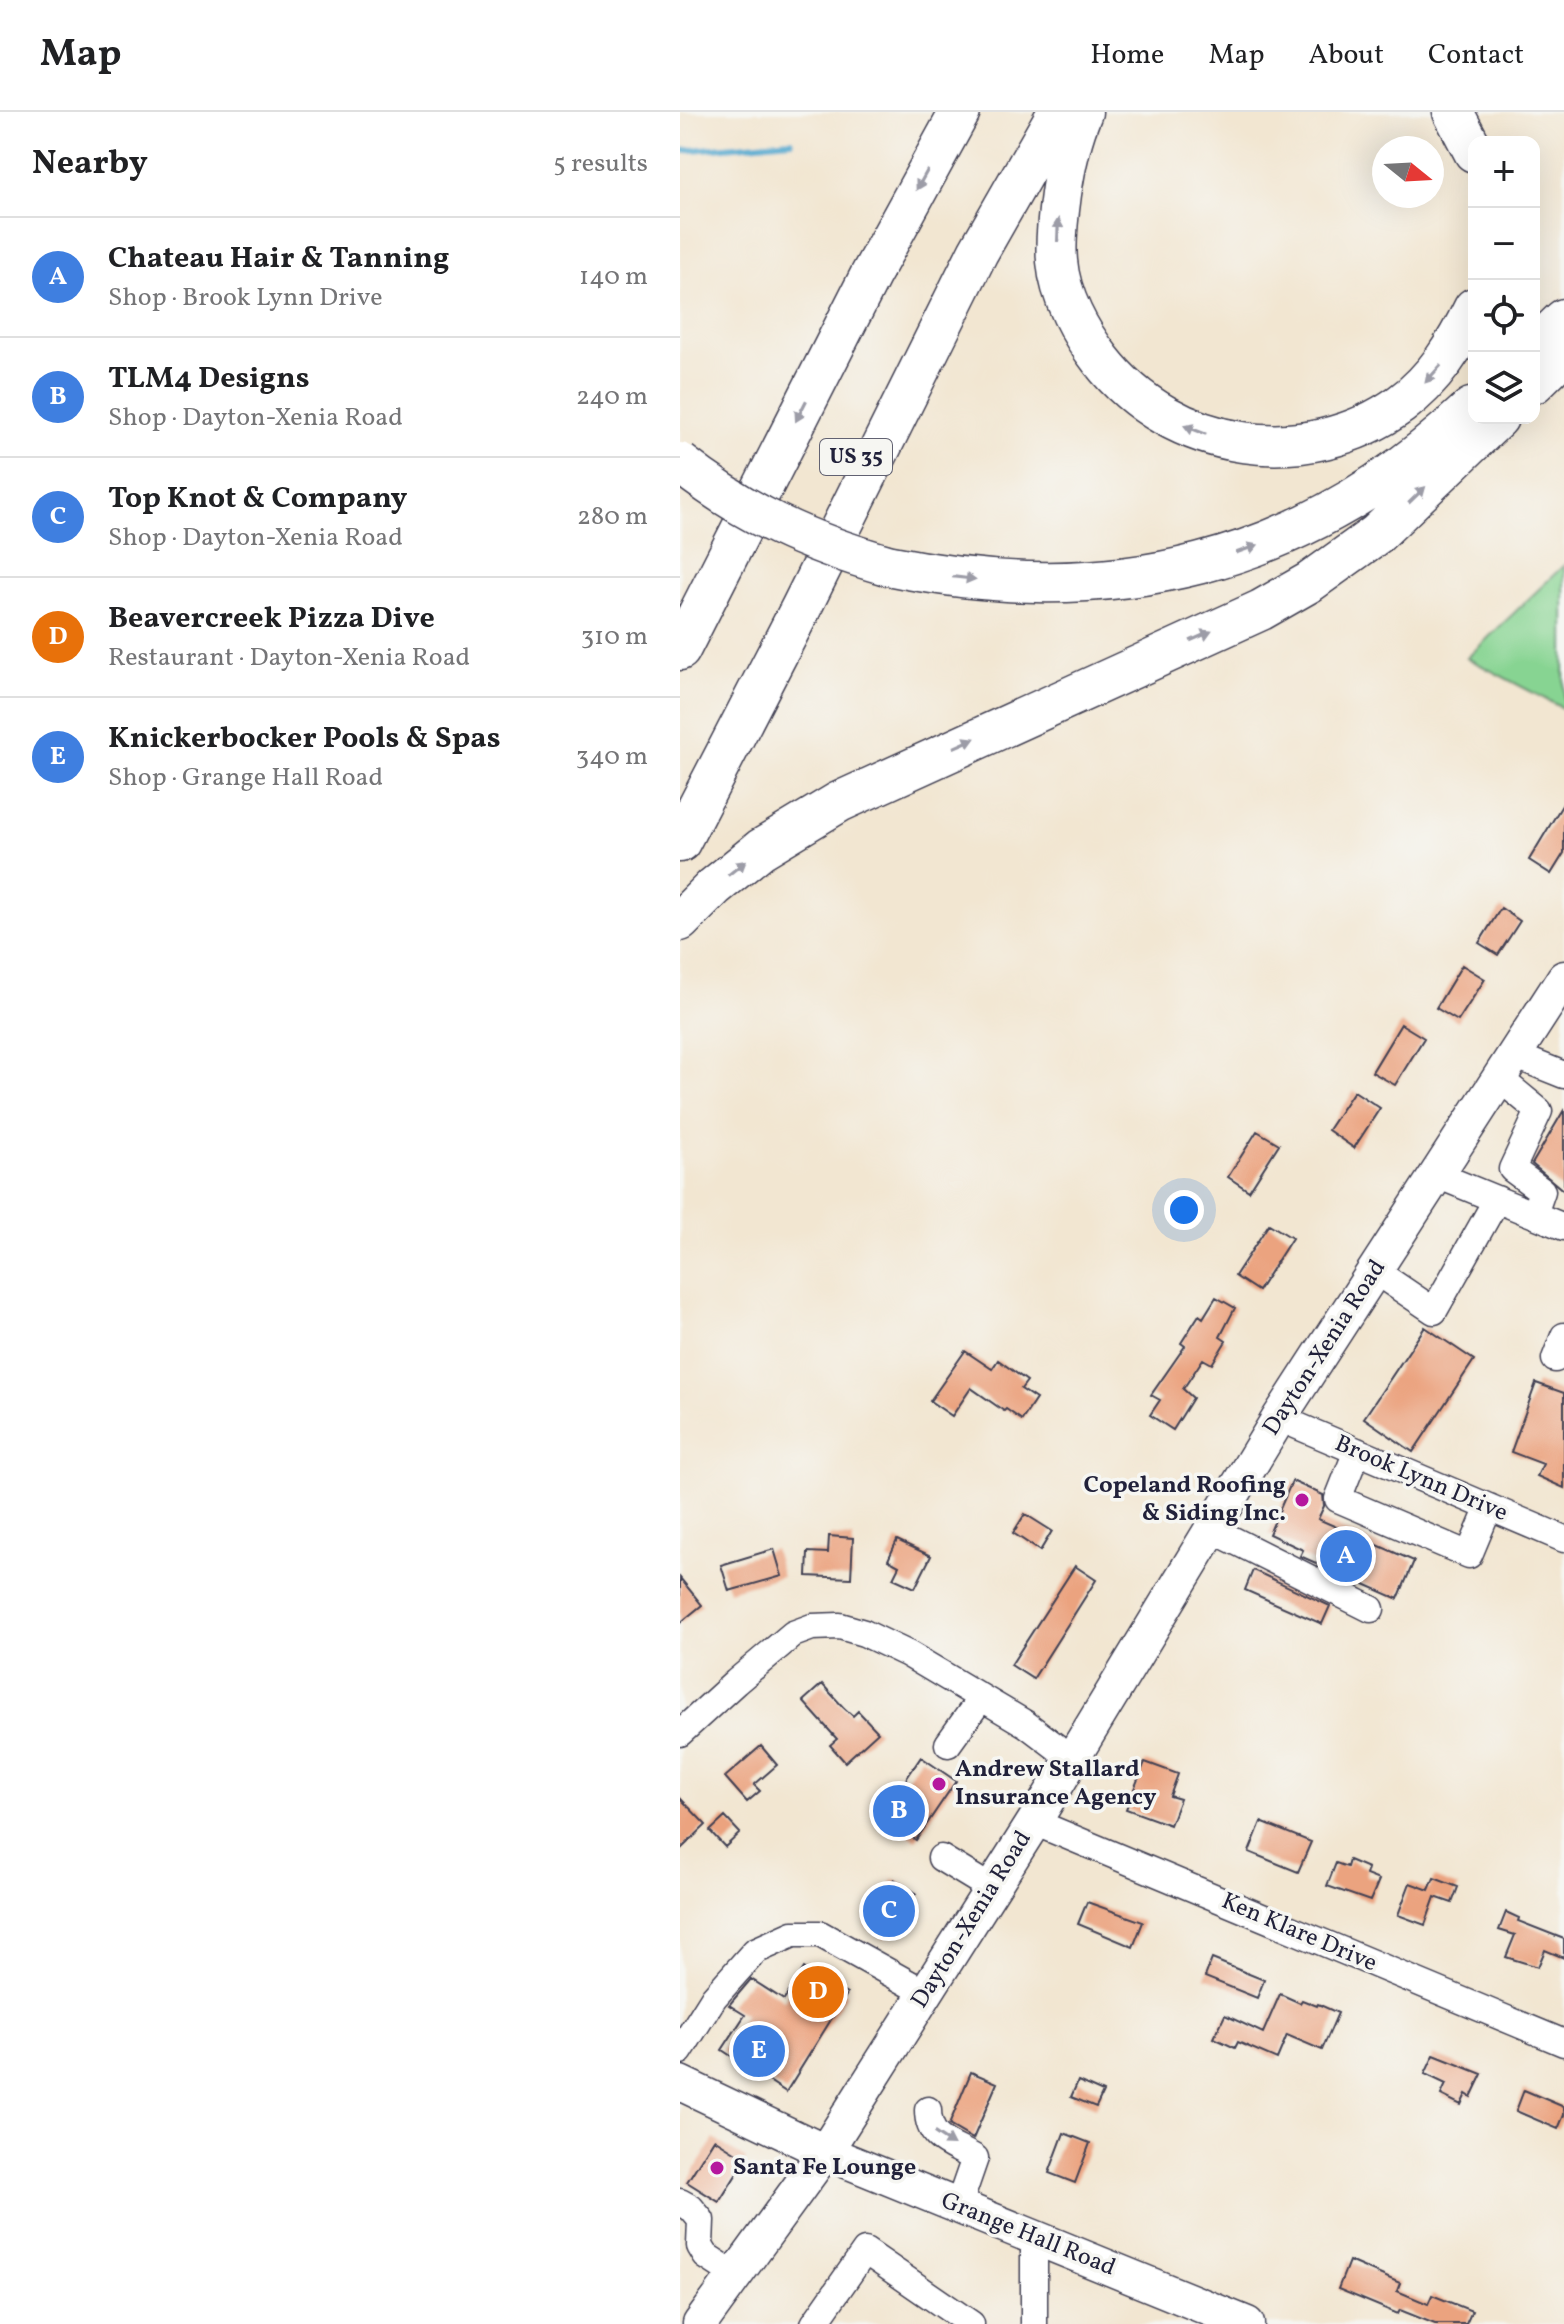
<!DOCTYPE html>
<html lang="en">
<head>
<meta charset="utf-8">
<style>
	body { margin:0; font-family:Vollkorn,serif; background:#f2f2f2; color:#202124 }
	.controls { position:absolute; right:24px; top:24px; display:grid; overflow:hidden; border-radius:16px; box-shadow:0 8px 32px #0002 }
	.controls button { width:72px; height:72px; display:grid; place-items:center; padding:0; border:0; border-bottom:2px solid #e0e0e0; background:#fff; color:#202124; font:40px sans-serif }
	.compass { position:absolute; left:692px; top:24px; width:72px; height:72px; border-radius:50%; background:#fff; box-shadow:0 8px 32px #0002; rotate:108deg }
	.you { position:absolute; left:504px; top:1098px; width:28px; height:28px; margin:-20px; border:6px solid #fff; border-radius:50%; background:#1a73e8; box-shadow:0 0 0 12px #1a73e833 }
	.badge { display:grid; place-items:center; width:52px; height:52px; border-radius:50%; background:#b5179e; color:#fff; font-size:26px; font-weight:700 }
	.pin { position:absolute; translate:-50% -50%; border:4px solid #fff; box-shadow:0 2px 8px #0006 }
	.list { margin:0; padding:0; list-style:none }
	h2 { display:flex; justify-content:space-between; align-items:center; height:104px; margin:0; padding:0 32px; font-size:34px }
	h2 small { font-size:26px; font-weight:400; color:#757577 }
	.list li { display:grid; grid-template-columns:52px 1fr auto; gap:24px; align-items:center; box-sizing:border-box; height:120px; padding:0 32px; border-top:2px solid #e0e0e0 }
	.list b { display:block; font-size:30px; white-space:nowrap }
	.list p { margin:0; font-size:26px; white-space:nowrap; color:#757577 }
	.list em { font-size:26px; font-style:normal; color:#757577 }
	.icon { flex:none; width:44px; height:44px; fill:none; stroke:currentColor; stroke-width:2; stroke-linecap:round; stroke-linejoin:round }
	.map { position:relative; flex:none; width:884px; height:2212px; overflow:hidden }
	header { display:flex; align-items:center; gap:48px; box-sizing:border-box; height:112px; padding:0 40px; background:#fff; border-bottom:2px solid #e0e0e0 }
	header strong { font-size:38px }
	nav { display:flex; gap:44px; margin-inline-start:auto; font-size:28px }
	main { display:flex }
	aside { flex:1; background:#fff }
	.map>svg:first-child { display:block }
</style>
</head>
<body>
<header>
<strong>Map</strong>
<nav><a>Home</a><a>Map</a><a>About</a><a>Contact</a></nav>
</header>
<main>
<aside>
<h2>Nearby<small>5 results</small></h2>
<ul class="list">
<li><span class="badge" style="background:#3f7fe0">A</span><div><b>Chateau Hair &amp; Tanning</b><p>Shop · Brook Lynn Drive</p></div><em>140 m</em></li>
<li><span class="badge" style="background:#3f7fe0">B</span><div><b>TLM4 Designs</b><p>Shop · Dayton-Xenia Road</p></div><em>240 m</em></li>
<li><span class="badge" style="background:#3f7fe0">C</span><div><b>Top Knot &amp; Company</b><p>Shop · Dayton-Xenia Road</p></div><em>280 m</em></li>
<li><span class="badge" style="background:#e8710a">D</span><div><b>Beavercreek Pizza Dive</b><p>Restaurant · Dayton-Xenia Road</p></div><em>310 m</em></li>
<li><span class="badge" style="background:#3f7fe0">E</span><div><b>Knickerbocker Pools &amp; Spas</b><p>Shop · Grange Hall Road</p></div><em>340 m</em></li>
</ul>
</aside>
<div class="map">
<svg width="884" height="2212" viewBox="0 0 884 2212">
	<rect width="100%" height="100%" fill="#f6f6f2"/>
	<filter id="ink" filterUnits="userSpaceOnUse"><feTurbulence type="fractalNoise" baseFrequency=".0125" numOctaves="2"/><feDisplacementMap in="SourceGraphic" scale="16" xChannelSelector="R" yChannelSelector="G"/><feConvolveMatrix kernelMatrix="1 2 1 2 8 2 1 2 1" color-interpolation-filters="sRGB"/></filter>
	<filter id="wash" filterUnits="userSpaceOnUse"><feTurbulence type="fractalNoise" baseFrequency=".006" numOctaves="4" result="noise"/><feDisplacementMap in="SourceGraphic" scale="32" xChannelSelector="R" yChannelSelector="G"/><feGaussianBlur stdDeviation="1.8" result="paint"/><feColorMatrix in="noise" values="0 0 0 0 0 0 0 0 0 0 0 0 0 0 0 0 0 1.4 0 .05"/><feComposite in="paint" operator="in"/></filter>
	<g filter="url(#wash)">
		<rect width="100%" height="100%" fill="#f2e6d1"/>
		<path fill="#87d492" stroke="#547b66" stroke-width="2" d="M884,453V597L787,546Z"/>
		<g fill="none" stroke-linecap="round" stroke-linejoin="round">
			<path stroke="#52a9cf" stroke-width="6" d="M0,39L111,29"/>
		</g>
		<g id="blocks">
			<path fill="#eba37f" d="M884,690V741L871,762L849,748Z
				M821,796L840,809L818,843L799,831Z
				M782,853L805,867L778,909L756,896Z
				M721,912L744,926L715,973L692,960Z
				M674,979L700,996L674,1036L648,1018Z
				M884,998V1079L852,1052Z
				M577,1019L599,1032L569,1079L548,1065Z
				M589,1112L612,1126L578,1179L555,1164Z
				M536,1185L555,1196L540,1225L546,1229L532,1252L523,1247L503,1277L513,1286L493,1318L470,1303L480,1288L471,1283L505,1234L501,1231L519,1203L523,1206Z
				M745,1215L794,1248L733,1340L684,1306Z
				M285,1239L312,1257L318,1248L347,1269L341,1277L356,1287L342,1308L326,1297L324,1299L291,1276L272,1304L250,1289Z
				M856,1271L884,1281V1376L857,1364L863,1352L831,1340Z
				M612,1369L643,1383L644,1394L638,1407L734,1449L718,1487L620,1444L623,1438L589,1422Z
				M345,1402L372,1419L360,1439L333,1421Z
				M149,1424L173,1426L171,1466L127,1464L128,1440L148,1441Z
				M217,1428L251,1444L235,1476L213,1466L219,1454L208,1448Z
				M94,1437L102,1464L49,1479L41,1453Z
				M395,1454L416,1468L353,1567L331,1553Z
				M573,1458L650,1494L642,1512L565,1478Z
				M0,1466L22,1493L0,1511Z
				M142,1572L164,1596L173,1604L178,1599L198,1620L165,1650L150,1633L157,1627L123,1589Z
				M81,1634L97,1653L74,1673L80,1679L67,1690L45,1665Z
				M241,1645L276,1669L236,1728L201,1704Z
				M465,1650L498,1662L490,1684L500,1687L490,1713L446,1697Z
				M0,1686L26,1713L0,1738Z
				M45,1705L60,1721L45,1735L30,1719Z
				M581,1710L631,1730L618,1760L569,1740Z
				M669,1748L688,1756L686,1763L699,1768L690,1789L647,1774L656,1751L667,1755Z
				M754,1766L778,1775L772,1791L755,1785L745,1813L718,1803L730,1771L749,1778Z
				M214,1767L236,1781L205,1827L185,1814Z
				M407,1790L463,1810L453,1835L398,1812Z
				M826,1800L839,1806L838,1809L884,1827V1846L865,1838L858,1855L826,1845L835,1823L819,1818Z
				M532,1847L584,1868L577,1886L525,1865Z
				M124,1856L167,1882L106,1980L42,1938L65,1903L49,1893L71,1867L104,1888Z
				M600,1882L620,1891L622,1888L637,1894L638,1892L658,1901L642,1938L607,1923L597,1947L558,1930L555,1936L534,1926L545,1903L583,1921Z
				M754,1943L802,1962L791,1985L786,1982L781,1993L761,1983L766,1972L745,1962Z
				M291,1960L317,1971L293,2027L269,2013Z
				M398,1969L423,1980L416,1995L391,1985Z
				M844,1978L884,1995V2003L878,2017L836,1999Z
				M384,2021L410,2031L395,2071L369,2061Z
				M34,2027L66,2047L39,2090L7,2070Z
				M669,2149L720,2171L717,2179L748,2192L752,2183L792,2199L786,2212H755L720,2198L718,2202L658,2177Z"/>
		</g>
	</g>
	<g filter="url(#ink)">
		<use href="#blocks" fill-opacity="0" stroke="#413f52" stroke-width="2"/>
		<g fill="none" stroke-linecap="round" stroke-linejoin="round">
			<g stroke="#413f52" stroke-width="29">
				<path id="minor" d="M834,943L884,963
					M819,966L859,999L832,1057L862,1079L854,1102
					M757,1063L884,1115
					M695,1159L754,1199L817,1087
					M875,1247L884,1224
					M599,1306L884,1427
					M677,1339L658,1387L789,1443L809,1395
					M531,1417L691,1497
					M0,1621L56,1570L113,1522L132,1515L160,1514L184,1521L228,1542L346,1612L391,1646
					M268,1632L301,1586
					M354,1710L884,1931
					M261,1746L312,1777
					M0,1939L34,1885L75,1839L113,1822H140L246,1881
					M248,1998C248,2029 271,2032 295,2046L278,2095
					M0,2090L11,2096L21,2108L20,2134L26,2144L57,2164
					M354,2126V2212
					M134,2212L185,2139L291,2212"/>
			</g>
			<g stroke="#413f52" stroke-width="37">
				<path id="major" d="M0,1971L145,2040L567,2212
					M20,2212L145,2040L354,1710L599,1306L884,866"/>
			</g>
			<g stroke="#413f52" stroke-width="43">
				<path id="highway" d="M402,0C391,26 385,54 381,82C378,104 375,128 377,149C380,185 400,221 421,248C492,340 627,360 721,292C755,267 776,233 794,196
					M773,0L794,40
					M854,236L884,207
					M854,271L884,242
					M207,453C430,499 623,455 791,296
					M0,538L190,164L280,0
					M0,730L121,496L298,140L378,0
					M0,809L34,775L81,737L159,690L581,498L630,470L697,422L818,306"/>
			</g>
			<use href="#minor" stroke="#fff" stroke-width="26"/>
			<use href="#major" stroke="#fff" stroke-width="34"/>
			<use href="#highway" stroke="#fff" stroke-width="40"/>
			<g stroke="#413f52" stroke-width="43" stroke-linecap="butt">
				<path id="highway-bridge" d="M0,351C66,403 127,430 207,453"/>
			</g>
			<use href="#highway-bridge" stroke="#fff" stroke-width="40"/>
		</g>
		<defs><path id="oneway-solid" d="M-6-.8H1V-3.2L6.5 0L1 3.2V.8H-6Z" transform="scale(2)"/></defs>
		<g fill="#9c9ca7">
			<use href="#oneway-solid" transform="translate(242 68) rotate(119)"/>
			<use href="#oneway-solid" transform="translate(378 118) rotate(-88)"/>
			<use href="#oneway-solid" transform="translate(753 262) rotate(132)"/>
			<use href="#oneway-solid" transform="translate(121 299) rotate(117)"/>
			<use href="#oneway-solid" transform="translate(515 318) rotate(-159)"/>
			<use href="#oneway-solid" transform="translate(737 383) rotate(-44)"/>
			<use href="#oneway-solid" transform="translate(567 437) rotate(-20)"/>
			<use href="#oneway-solid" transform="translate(284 466) rotate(7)"/>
			<use href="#oneway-solid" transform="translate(521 524) rotate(-24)"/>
			<use href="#oneway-solid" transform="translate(284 631) rotate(-24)"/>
			<use href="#oneway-solid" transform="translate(57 756) rotate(-39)"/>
			<use href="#oneway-solid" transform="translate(264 2027) rotate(33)"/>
		</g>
	</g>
	<g fill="#b5179e" stroke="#f6f6f2" stroke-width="3">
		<circle cx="622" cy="1388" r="8"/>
		<circle cx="259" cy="1672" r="8"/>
		<circle cx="37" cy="2056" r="8"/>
	</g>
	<g text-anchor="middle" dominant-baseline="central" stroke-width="7" stroke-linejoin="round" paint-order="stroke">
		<rect fill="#f6f6f2" stroke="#626272" stroke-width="2" x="140" y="327" width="72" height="36" rx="6"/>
		<g font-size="22" font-weight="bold" fill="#22223b">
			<text x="176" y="345">US 35</text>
		</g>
		<g font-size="24" fill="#22223b" stroke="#f6f6f2">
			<text transform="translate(645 1236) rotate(-57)">Dayton-Xenia Road</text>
			<text transform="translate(741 1367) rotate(23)">Brook Lynn Drive</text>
			<text transform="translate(292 1808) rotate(-58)">Dayton-Xenia Road</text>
			<text transform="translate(619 1821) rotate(23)">Ken Klare Drive</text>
			<text transform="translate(348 2123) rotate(22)">Grange Hall Road</text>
		</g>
		<g font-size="24" font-weight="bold" fill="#22223b" stroke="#f6f6f2" text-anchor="start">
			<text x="606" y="1374" text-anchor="end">Copeland Roofing<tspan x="606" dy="28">&amp; Siding Inc.</tspan></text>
			<text x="275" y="1658">Andrew Stallard<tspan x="275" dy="28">Insurance Agency</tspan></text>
			<text x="53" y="2056">Santa Fe Lounge</text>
		</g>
	</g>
</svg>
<div class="controls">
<button>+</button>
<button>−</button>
<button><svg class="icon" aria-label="locate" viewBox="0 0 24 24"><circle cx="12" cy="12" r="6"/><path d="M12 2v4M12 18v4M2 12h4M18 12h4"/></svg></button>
<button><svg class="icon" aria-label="layers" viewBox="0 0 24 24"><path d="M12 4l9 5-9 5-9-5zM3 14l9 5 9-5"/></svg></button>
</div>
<svg class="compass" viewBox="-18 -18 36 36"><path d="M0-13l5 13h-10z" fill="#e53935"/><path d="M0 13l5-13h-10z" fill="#757577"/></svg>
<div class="you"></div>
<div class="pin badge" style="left:666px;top:1444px;background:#3f7fe0">A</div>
<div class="pin badge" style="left:219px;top:1699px;background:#3f7fe0">B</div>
<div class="pin badge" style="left:209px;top:1799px;background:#3f7fe0">C</div>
<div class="pin badge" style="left:138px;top:1880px;background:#e8710a">D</div>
<div class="pin badge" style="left:79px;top:1939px;background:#3f7fe0">E</div>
</div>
</main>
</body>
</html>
